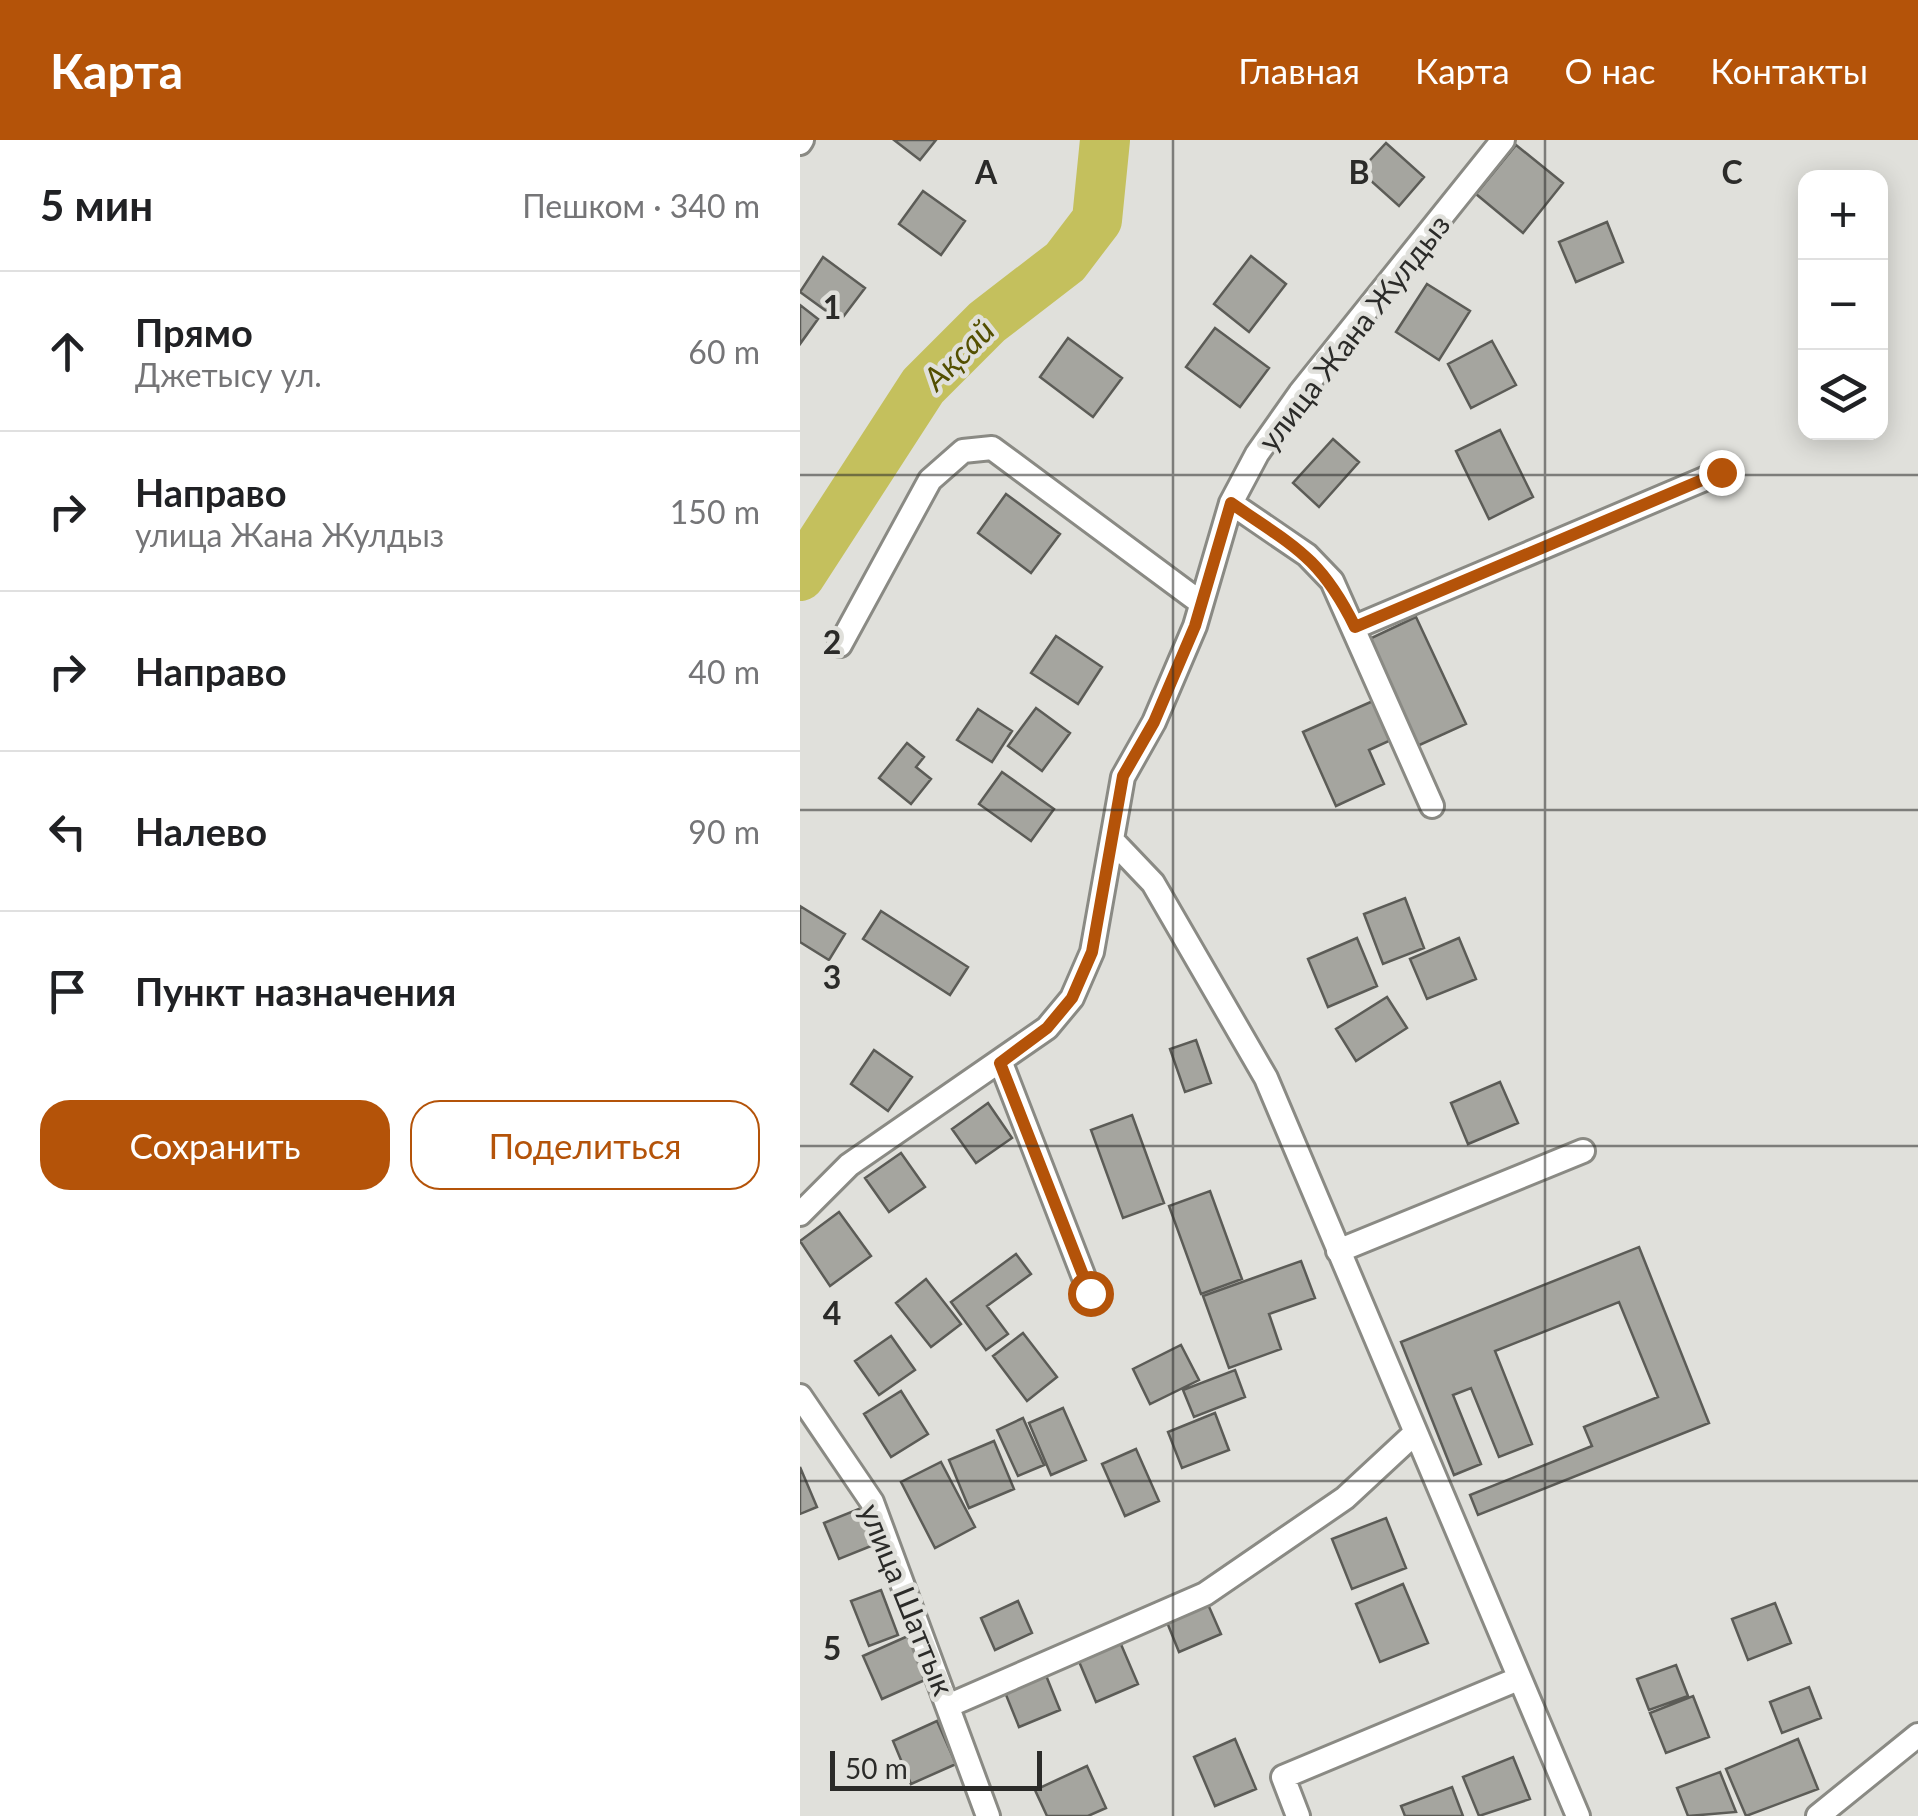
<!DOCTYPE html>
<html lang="ru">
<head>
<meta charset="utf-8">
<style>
	body { margin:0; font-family:Lato,sans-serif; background:#f2f2f2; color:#202124 }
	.controls { position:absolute; right:30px; top:30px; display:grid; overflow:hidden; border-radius:20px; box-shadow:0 5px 25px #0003 }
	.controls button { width:90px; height:90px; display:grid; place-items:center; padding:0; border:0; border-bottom:2px solid #e0e0e0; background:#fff; color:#202124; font:50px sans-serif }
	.scale { position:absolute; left:30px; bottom:25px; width:212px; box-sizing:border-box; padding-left:10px; border:5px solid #2b2b29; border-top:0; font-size:28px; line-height:35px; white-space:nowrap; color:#2b2b29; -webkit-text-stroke:8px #e0e0db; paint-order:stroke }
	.stop { position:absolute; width:30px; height:30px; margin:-22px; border:8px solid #b45309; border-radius:50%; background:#fff }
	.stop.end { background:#b45309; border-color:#fff; box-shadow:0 2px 10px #0008 }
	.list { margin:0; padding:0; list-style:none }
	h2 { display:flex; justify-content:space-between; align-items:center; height:130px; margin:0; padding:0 40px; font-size:42px }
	h2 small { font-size:32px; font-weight:400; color:#757577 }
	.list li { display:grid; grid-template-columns:65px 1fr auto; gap:30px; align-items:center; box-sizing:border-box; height:160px; padding:0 40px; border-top:2px solid #e0e0e0 }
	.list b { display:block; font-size:38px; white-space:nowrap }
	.list p { margin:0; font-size:32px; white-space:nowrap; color:#757577 }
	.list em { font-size:32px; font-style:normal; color:#757577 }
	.actions { display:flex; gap:20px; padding:30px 40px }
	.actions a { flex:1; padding:22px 0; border:2px solid #b45309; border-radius:30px; text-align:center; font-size:35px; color:#b45309 }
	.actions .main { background:#b45309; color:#fff }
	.icon { flex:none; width:55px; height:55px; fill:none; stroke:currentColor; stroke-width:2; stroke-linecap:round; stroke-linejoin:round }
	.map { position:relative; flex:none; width:1118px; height:1676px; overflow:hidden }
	header { display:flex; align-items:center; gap:60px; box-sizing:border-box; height:140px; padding:0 50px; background:#b45309; color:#fff }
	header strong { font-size:48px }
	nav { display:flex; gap:55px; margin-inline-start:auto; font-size:35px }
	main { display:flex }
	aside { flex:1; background:#fff }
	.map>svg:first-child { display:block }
</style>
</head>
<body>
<header>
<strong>Карта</strong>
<nav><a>Главная</a><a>Карта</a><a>О нас</a><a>Контакты</a></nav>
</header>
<main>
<aside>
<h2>5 мин<small>Пешком · 340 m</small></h2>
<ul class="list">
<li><svg class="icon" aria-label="ahead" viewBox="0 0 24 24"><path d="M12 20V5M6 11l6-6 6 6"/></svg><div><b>Прямо</b><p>Джетысу ул.</p></div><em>60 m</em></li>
<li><svg class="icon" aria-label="right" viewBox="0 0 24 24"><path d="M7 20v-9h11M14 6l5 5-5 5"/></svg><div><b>Направо</b><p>улица Жана Жулдыз</p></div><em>150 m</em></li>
<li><svg class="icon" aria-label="right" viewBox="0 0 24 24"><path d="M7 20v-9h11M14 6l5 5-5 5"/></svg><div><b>Направо</b></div><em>40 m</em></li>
<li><svg class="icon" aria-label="left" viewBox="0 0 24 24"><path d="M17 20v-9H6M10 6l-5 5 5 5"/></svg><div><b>Налево</b></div><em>90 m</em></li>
<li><svg class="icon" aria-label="arrive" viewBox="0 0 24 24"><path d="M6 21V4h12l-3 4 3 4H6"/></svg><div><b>Пункт назначения</b></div></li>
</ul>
<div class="actions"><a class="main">Сохранить</a><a>Поделиться</a></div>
</aside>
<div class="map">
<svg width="1118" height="1676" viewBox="0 0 1118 1676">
	<rect width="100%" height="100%" fill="#e0e0db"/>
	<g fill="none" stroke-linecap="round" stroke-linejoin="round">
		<path stroke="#c4c05d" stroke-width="50" d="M0,436L123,246L187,182L265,122L297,80L305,0"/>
	</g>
	<path fill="#a5a59f" stroke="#5c5c57" stroke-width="2.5" d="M94,0H136L120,20Z
		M586,3L624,37L599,66L560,31Z
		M716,5L763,43L723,93L676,54Z
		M123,51L165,81L141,115L99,84Z
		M807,82L823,122L776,142L759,102Z
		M451,116L486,144L449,192L414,164Z
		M23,117L65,148L40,181L0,152Z
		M627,144L670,171L639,220L596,192Z
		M0,165L18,179L0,204Z
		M415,188L469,228L440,267L386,227Z
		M268,198L322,238L293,277L240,237Z
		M692,201L716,245L671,268L648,224Z
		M700,290L733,357L689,379L656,311Z
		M533,299L559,322L519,367L493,343Z
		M206,354L260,394L231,433L178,393Z
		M616,477L666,584L615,607L565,501Z
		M256,496L302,527L278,564L231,533Z
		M582,557L600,596L569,610L584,644L536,666L503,592Z
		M236,568L270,593L242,631L208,606Z
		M178,569L212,591L192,622L157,600Z
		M107,603L124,617L116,627L131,639L111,664L79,638Z
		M202,632L254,669L231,701L179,664Z
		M605,758L624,808L583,824L564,774Z
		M0,766L45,794L29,820L0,802Z
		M81,771L168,827L150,855L63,799Z
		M557,798L577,846L528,867L508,819Z
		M659,798L676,839L627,859L610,819Z
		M587,857L607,888L556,921L536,889Z
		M396,900L411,943L385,952L370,909Z
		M74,910L112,937L88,971L51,944Z
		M700,942L718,983L668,1004L651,963Z
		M188,963L212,998L176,1023L152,989Z
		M332,975L364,1063L323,1078L291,990Z
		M101,1013L125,1047L89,1072L65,1038Z
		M410,1051L442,1139L401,1154L369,1066Z
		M39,1072L71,1116L30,1146L0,1101Z
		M839,1107L909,1283L678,1375L670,1355L792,1306L784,1287L858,1257L819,1162L695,1211L732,1304L699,1317L671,1248L653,1255L681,1324L654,1335L601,1202Z
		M216,1114L231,1134L187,1166L208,1194L186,1210L151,1162Z
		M501,1121L515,1158L469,1174L481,1209L429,1228L403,1156Z
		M126,1139L161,1184L131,1207L96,1163Z
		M223,1193L257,1237L227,1261L193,1216Z
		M91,1196L115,1230L79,1255L55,1221Z
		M381,1205L399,1240L350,1264L333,1229Z
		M435,1230L445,1257L394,1277L383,1250Z
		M101,1251L128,1294L91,1317L64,1274Z
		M263,1268L286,1320L251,1335L229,1283Z
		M415,1273L429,1310L382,1328L368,1292Z
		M223,1278L244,1325L218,1336L197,1290Z
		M194,1301L214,1349L169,1368L149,1320Z
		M336,1309L359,1361L325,1376L302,1324Z
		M141,1322L175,1387L135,1408L101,1342Z
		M0,1327L17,1367L0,1374Z
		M61,1368L76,1404L39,1419L24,1383Z
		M586,1378L606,1428L552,1449L532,1399Z
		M603,1444L628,1503L580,1522L556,1464Z
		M81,1450L98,1495L69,1506L51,1461Z
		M403,1453L421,1494L379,1512L362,1470Z
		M218,1461L232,1493L195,1510L181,1478Z
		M975,1463L991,1503L948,1520L932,1479Z
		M317,1495L338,1544L296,1562L275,1512Z
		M108,1496L127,1539L82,1559L63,1516Z
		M876,1525L888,1556L849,1570L837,1539Z
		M243,1528L260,1570L219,1587L202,1545Z
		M1009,1547L1021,1578L982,1593L970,1562Z
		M893,1556L909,1597L866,1613L850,1573Z
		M137,1581L156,1624L111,1644L93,1601Z
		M435,1599L456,1649L415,1666L394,1617Z
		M998,1599L1018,1649L946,1676L926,1629Z
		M713,1617L730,1659L679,1676L663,1637Z
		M287,1626L306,1668L288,1676H247L235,1650Z
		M920,1632L936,1672L888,1676L877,1648Z
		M652,1647L663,1676H605L601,1666Z"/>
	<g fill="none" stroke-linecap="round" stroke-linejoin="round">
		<g stroke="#8a8a84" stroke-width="28">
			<path id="minor" d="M0,3L2,0
				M431,363L507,415L532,441L632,666
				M555,487L921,332
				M40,505L130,340L163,311L192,308L401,463
				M312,700L353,743L466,938L778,1676
				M201,923L290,1153
				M0,1074L49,1025L247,888L272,858L292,812L323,637L354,582L395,486L431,363L457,314L500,253L703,0
				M538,1111L783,1011
				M0,1256L72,1362L188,1676
				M150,1565L405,1454L545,1358L614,1294
				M498,1676L483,1637L718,1539
				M1018,1676L1118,1595"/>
		</g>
		<use href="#minor" stroke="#fff" stroke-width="22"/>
	</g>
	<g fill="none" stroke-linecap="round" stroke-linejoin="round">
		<path stroke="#b45309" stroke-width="12" d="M290,1153L200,923L247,888L272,858L292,812L323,636L354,582L395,486L431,363C493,406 520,416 555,487L921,332"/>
	</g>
	<path fill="none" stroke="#2b2b29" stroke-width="2.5" stroke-opacity="0.55" d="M373,0V1676M745,0V1676M0,335H1118M0,670H1118M0,1006H1118M0,1341H1118"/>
	<g text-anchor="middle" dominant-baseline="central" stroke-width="9" stroke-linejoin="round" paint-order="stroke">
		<g font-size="30" fill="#2b2b29" stroke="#e0e0db">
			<text transform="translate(553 192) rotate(-52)">улица Жана Жулдыз</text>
			<text transform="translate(108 1459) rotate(68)">улица Шаттык</text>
		</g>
		<g font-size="32" font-style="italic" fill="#534f00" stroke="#e0e0db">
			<text transform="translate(158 214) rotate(-45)">Ақсай</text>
		</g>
	</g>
	<g font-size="32" text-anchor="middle" font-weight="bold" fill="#2b2b29" stroke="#e0e0db" stroke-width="9" stroke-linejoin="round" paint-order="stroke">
		<text x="186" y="44">A</text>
		<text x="559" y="44">B</text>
		<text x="932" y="44">C</text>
		<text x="32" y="179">1</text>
		<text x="32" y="514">2</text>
		<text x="32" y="849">3</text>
		<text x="32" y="1185">4</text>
		<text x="32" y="1520">5</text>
	</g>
</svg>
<div class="controls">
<button>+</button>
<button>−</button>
<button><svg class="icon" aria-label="layers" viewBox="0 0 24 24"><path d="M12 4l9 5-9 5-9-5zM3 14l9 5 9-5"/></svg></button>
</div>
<div class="scale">50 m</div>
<div class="stop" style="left:290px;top:1153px"></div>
<div class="stop end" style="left:921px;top:332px"></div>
</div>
</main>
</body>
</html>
